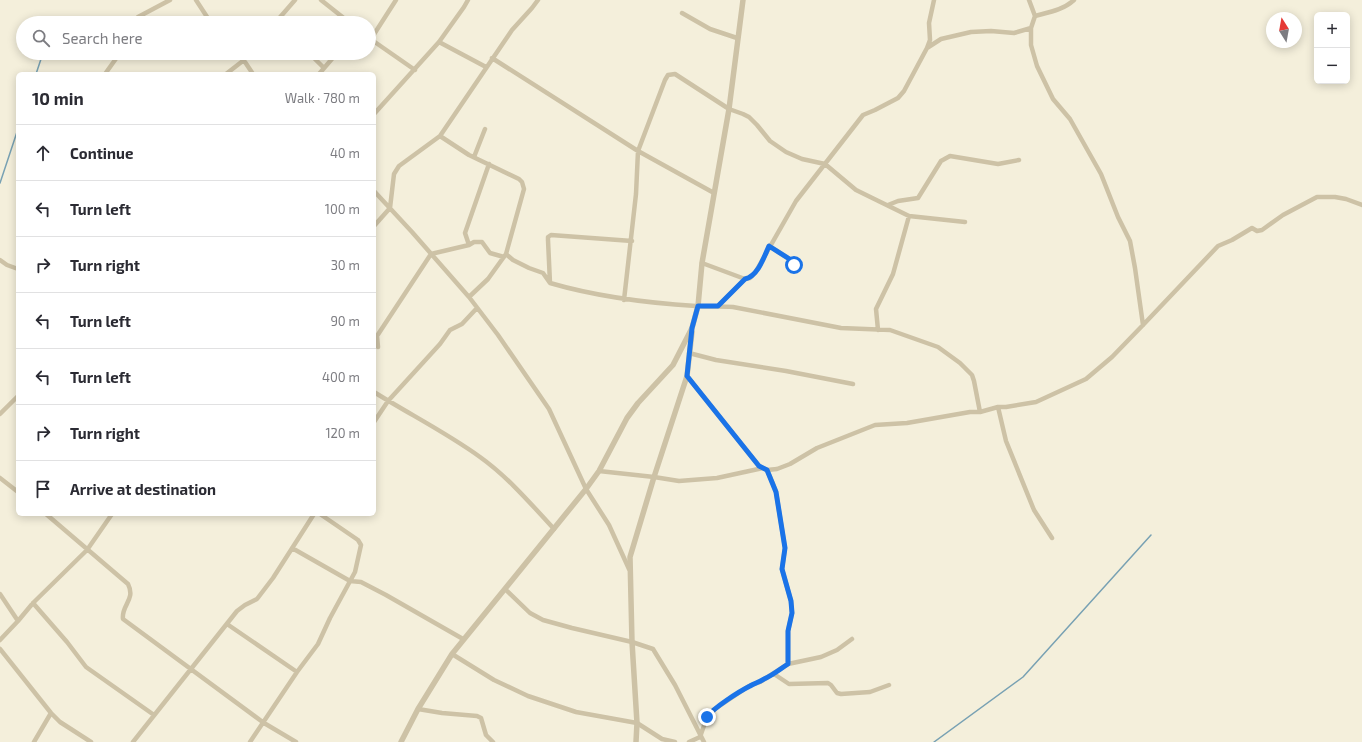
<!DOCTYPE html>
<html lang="en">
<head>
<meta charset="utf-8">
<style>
	body { margin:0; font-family:"Exo 2",sans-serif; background:#f2f2f3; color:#2b2b33 }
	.controls { position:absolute; right:12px; top:12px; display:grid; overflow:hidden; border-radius:6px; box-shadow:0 2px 10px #0003 }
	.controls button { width:36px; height:36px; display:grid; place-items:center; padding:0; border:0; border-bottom:1px solid #e1e1e2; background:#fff; color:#2b2b33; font:20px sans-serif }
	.compass { position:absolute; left:1266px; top:12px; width:36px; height:36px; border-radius:50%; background:#fff; box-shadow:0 2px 10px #0003; rotate:349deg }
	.stop { position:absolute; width:12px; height:12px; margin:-9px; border:3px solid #1a73e8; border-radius:50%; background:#fff }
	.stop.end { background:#1a73e8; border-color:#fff; box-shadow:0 1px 4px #0008 }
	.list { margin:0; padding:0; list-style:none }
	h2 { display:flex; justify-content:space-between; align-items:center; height:52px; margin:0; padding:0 16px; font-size:17px }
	h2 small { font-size:13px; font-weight:400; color:#7c7c81 }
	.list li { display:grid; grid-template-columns:26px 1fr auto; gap:12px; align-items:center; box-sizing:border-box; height:56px; padding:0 16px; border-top:1px solid #e1e1e2 }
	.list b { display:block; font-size:15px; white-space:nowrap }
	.list em { font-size:13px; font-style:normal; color:#7c7c81 }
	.icon { flex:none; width:22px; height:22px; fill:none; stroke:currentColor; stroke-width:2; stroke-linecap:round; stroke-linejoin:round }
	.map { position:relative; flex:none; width:1362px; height:742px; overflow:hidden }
	.search { position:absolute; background:#fff; box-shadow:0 2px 10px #0003; left:16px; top:16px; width:360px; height:44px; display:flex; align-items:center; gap:10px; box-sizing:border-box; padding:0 14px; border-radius:22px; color:#7c7c81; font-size:15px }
	.panel { position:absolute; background:#fff; box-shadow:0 2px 10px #0003; left:16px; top:72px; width:360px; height:444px; border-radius:6px }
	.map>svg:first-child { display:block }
</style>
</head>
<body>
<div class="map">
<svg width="1362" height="742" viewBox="0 0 1362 742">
	<rect width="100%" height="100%" fill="#f4efdb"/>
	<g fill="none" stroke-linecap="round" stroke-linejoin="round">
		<path stroke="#78a1b3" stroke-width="1.5" d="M36,74L43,53
			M0,183L18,129
			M934,742L1023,677L1151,535"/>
		<path stroke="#cdc2a6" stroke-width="4.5" d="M196,0L211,23
			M321,0L350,23
			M1029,0L1035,16L1031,28V45L1037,66L1053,99L1070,119L1101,174L1118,217L1130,241L1135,268L1143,325
			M682,13L710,29L737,38
			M1035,16C1050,12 1063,10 1074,0
			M133,23L138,17L170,0
			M275,23L295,0
			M369,38L415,70
			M371,39L396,0
			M439,42L486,67
			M927,48L930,40L929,23L934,0
			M239,53L253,74
			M309,53L324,68
			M492,58L638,151L714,193
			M105,74L120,53
			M226,74L244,60L250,53
			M319,74L337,53
			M374,114L439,42L464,7L468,0
			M440,136L469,155L519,179L522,182L524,189L506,254L488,279L469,297
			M474,157L485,129
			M489,164L465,233L469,245L474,242H482L490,253L504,257
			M374,191L412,232L469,297L498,335L549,409L586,489L609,525L629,569
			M888,205L898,201L918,198L941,161L950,156L998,164L1019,160
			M374,226L390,208L394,174L399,166L440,136L512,30L532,8L538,0
			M769,246L791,260L794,265
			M506,254L513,260L529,268L543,273L550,283C598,297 647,303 696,306C709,307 721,306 733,307L841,328L890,330L938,347L960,363L972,375L974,381L980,412
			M0,260L7,265L18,269
			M702,263L745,279
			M550,283L548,240V237L551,235L632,241
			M624,300L636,194L638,151L665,80L668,75L675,74L729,109L743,114L749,117L757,125L770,141L786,152L802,159L825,164L856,190L909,216L965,222
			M718,306L745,279L750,278L755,273L796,201L863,115L875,110L898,98L904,91L927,48L941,39L971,32L991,31L1014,33L1031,28
			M878,330L876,309L893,274L909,216
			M378,347L377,336L431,254L469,245
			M689,353L716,360L786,371L853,384
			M687,376L759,466L767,470L777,469L790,464L817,448L875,425L907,423L970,412H980L998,407H1006L1036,402L1086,379L1112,357L1143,325L1218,246L1232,240L1252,228L1257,231L1262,230L1283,215L1317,197H1335L1346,199L1362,205
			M374,392C409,414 447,433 480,457C508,477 531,504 554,529
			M998,407L1006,441L1034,510L1052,538
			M0,414L18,396
			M374,422L388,401L440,344L450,330L462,324L477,308
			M599,471L654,477L679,481L717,478L763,468
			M0,478L18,492
			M46,514L128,584C136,600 121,605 123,619L264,723L296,742
			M292,548L350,581L361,582L386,595L463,639
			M505,589L530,613L543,620L572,628L632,642L653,649L675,685L704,742
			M0,594L18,621
			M33,603L67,642L86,667L154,715
			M227,624L297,672
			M0,640L18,621L33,603L87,550L112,514
			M0,649L51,713L60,722L91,742
			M452,654L494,680L528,696L576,712L637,723L662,739L675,742
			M788,664L821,657L837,650L852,639
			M774,674L789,684L828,683L831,685L837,693L841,694L870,692L889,685
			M418,709L442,713L477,716L481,718L486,735L493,742
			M34,742L51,713
			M133,742L237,611L245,605L257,599L273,578L314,514
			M250,742L297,672L318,644L330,618L355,572L361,545L358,540L320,514
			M689,742L700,737L707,717L712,711L749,686L760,682L788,664V631L792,613L791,601L782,569L785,548L776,492L773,484L767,470"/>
		<path stroke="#cdc2a6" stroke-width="5.5" d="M401,742L418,709L452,654L586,489L599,471L627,418L638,403L673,365L692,328L698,306L702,263L729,109L743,0
			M636,742L637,723L632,642L630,557L654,477L687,376L692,332"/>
	</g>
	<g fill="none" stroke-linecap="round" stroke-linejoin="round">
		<path stroke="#1a73e8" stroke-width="5" d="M707,717C713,708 740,691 750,686C755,683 760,682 764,679C773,675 780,669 788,664V631L792,613L791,601L782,569L785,548L776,492L767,470L759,466L687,376L692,328L698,306H718L745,279C758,276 764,257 769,246L791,260L794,265"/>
	</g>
</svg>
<div class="controls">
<button>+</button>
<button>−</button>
</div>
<svg class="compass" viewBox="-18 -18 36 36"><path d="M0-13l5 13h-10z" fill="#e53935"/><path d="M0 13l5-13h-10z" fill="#7c7c81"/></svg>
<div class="stop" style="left:794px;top:265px"></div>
<div class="stop end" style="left:707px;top:717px"></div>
<div class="search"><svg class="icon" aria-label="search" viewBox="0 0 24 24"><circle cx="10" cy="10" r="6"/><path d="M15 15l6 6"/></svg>Search here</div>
<section class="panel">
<h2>10 min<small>Walk · 780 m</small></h2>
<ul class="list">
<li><svg class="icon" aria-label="ahead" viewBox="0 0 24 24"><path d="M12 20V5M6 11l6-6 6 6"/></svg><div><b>Continue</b></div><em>40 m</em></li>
<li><svg class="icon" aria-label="left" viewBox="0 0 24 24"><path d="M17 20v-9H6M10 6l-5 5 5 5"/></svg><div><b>Turn left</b></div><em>100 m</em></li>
<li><svg class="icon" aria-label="right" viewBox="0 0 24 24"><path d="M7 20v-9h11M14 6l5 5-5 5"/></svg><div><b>Turn right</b></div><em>30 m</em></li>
<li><svg class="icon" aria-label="left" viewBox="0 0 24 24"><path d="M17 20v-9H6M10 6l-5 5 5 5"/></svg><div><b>Turn left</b></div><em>90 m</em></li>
<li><svg class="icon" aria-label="left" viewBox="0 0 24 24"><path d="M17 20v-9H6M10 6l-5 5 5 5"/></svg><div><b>Turn left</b></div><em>400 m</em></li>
<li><svg class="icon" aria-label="right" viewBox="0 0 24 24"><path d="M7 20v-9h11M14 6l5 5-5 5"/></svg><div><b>Turn right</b></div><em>120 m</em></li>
<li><svg class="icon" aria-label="arrive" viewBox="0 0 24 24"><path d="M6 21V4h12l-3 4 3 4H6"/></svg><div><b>Arrive at destination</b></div></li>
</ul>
</section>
</div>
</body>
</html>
